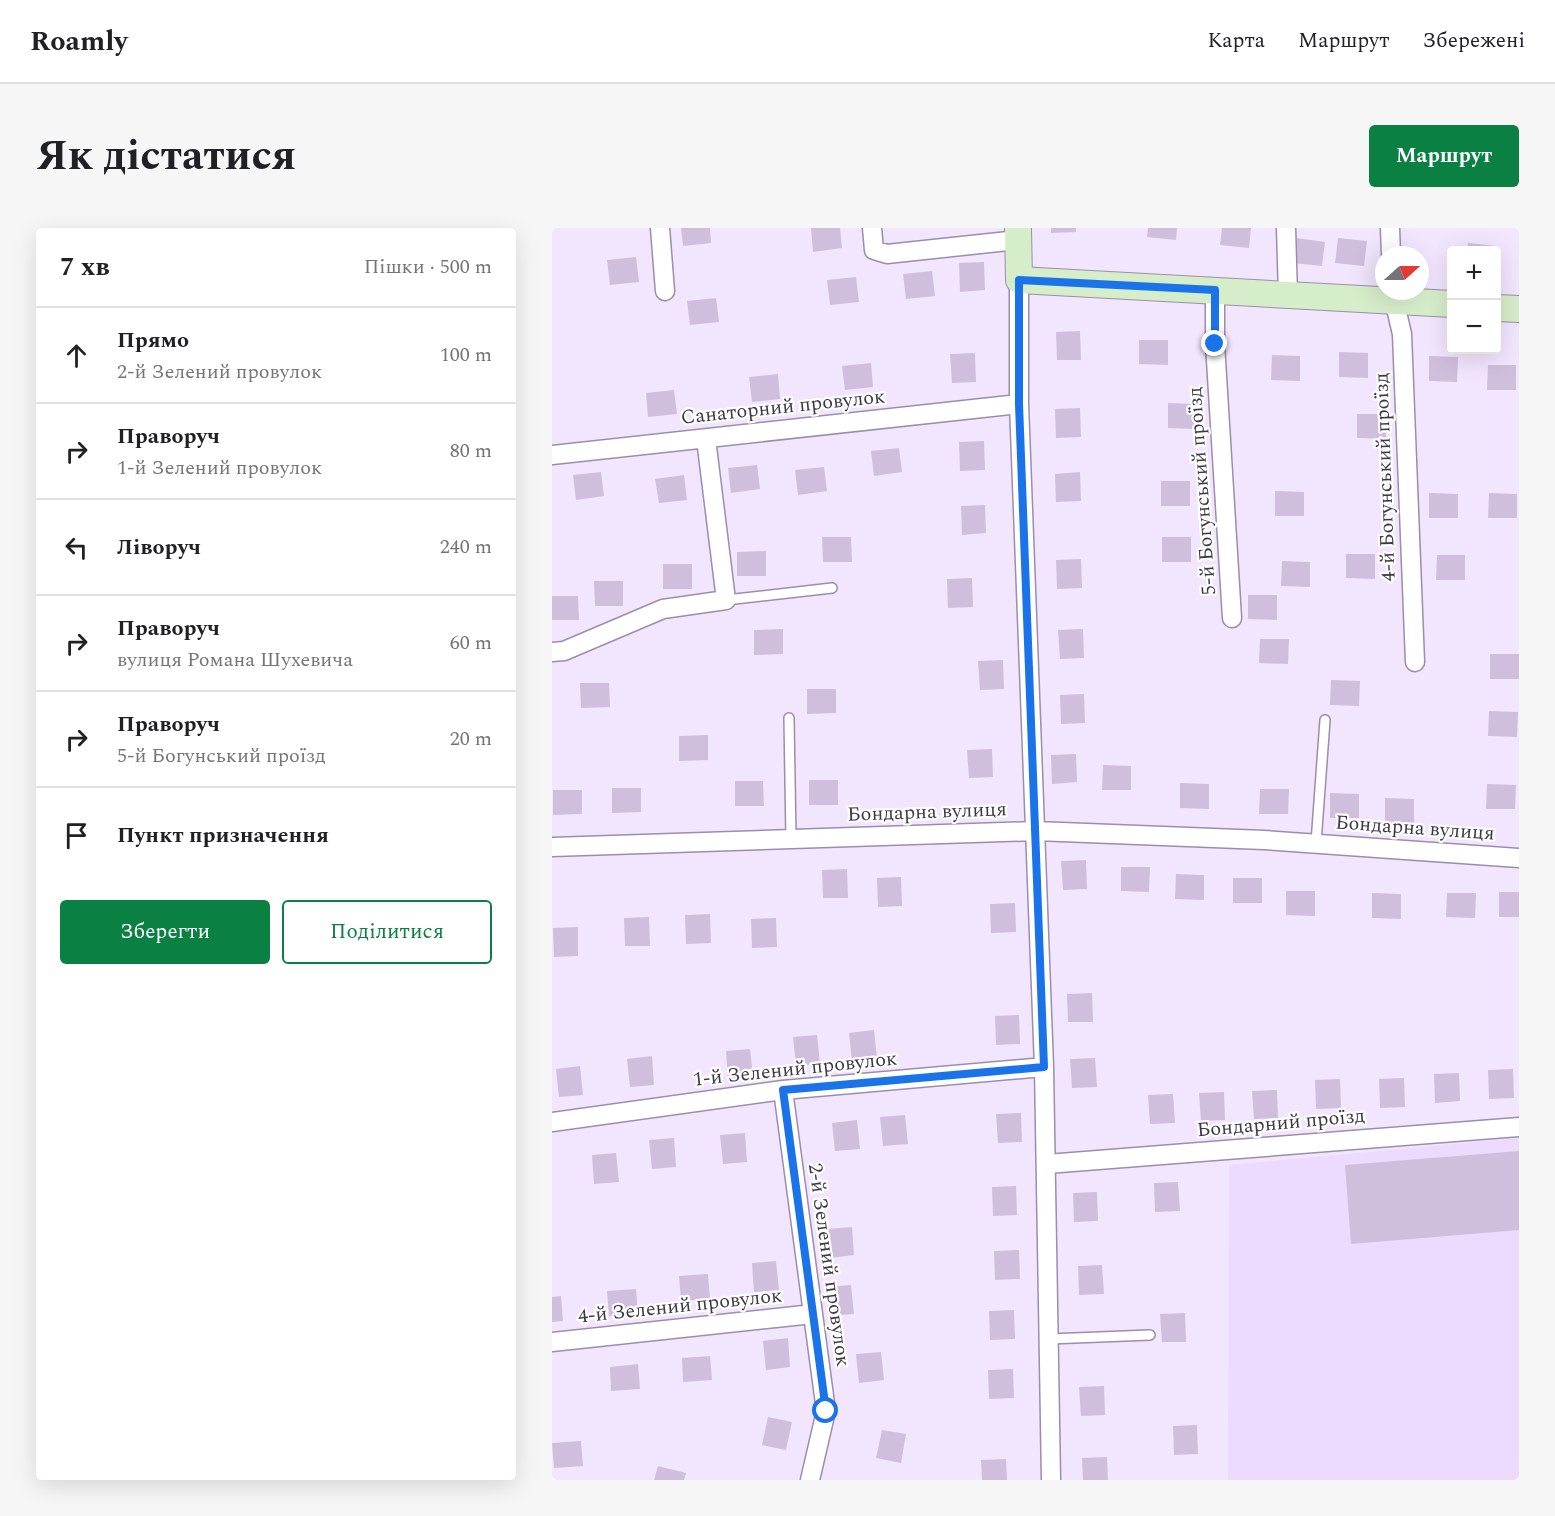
<!DOCTYPE html>
<html lang="uk">
<head>
<meta charset="utf-8">
<style>
	body { margin:0; font-family:Spectral,serif; background:#f6f6f6; color:#202124 }
	.controls { position:absolute; right:18px; top:18px; display:grid; overflow:hidden; border-radius:6px; box-shadow:0 6px 24px #0002 }
	.controls button { width:54px; height:54px; display:grid; place-items:center; padding:0; border:0; border-bottom:2px solid #e0e0e0; background:#fff; color:#202124; font:30px sans-serif }
	.compass { position:absolute; left:823px; top:18px; width:54px; height:54px; border-radius:50%; background:#fff; box-shadow:0 6px 24px #0002; rotate:69deg }
	.stop { position:absolute; width:18px; height:18px; margin:-14px; border:4px solid #1a73e8; border-radius:50%; background:#fff }
	.stop.end { background:#1a73e8; border-color:#fff; box-shadow:0 2px 6px #0008 }
	.list { margin:0; padding:0; list-style:none }
	h2 { display:flex; justify-content:space-between; align-items:center; height:78px; margin:0; padding:0 24px; font-size:26px }
	h2 small { font-size:20px; font-weight:400; color:#757577 }
	.list li { display:grid; grid-template-columns:39px 1fr auto; gap:18px; align-items:center; box-sizing:border-box; height:96px; padding:0 24px; border-top:2px solid #e0e0e0 }
	.list b { display:block; font-size:22px; white-space:nowrap }
	.list p { margin:0; font-size:20px; white-space:nowrap; color:#757577 }
	.list em { font-size:20px; font-style:normal; color:#757577 }
	.actions { display:flex; gap:12px; padding:18px 24px }
	.actions a { flex:1; padding:14px 0; border:2px solid #0b8043; border-radius:6px; text-align:center; font-size:21px; color:#0b8043 }
	.actions .main { background:#0b8043; color:#fff }
	.icon { flex:none; width:33px; height:33px; fill:none; stroke:currentColor; stroke-width:2; stroke-linecap:round; stroke-linejoin:round }
	.map { position:relative; flex:none; width:967px; height:1252px; overflow:hidden; border-radius:6px }
	header { display:flex; align-items:center; gap:36px; box-sizing:border-box; height:84px; padding:0 30px; background:#fff; border-bottom:2px solid #e0e0e0 }
	header strong { font-size:28px }
	nav { display:flex; gap:33px; margin-inline-start:auto; font-size:21px }
	.intro { display:flex; align-items:center; justify-content:space-between; box-sizing:border-box; height:144px; padding:0 36px }
	h1 { margin:0; font-size:42px }
	.button { padding:15px 27px; border-radius:6px; background:#0b8043; color:#fff; font-size:21px; font-weight:700 }
	main { display:flex; gap:36px; padding:0 36px }
	aside { flex:1; background:#fff; border-radius:6px; box-shadow:0 6px 24px #0002 }
	.map>svg:first-child { display:block }
</style>
</head>
<body>
<header>
<strong>Roamly</strong>
<nav><a>Карта</a><a>Маршрут</a><a>Збережені</a></nav>
</header>
<div class="intro"><h1>Як дістатися</h1><a class="button">Маршрут</a></div>
<main>
<aside>
<h2>7 хв<small>Пішки · 500 m</small></h2>
<ul class="list">
<li><svg class="icon" aria-label="ahead" viewBox="0 0 24 24"><path d="M12 20V5M6 11l6-6 6 6"/></svg><div><b>Прямо</b><p>2-й Зелений провулок</p></div><em>100 m</em></li>
<li><svg class="icon" aria-label="right" viewBox="0 0 24 24"><path d="M7 20v-9h11M14 6l5 5-5 5"/></svg><div><b>Праворуч</b><p>1-й Зелений провулок</p></div><em>80 m</em></li>
<li><svg class="icon" aria-label="left" viewBox="0 0 24 24"><path d="M17 20v-9H6M10 6l-5 5 5 5"/></svg><div><b>Ліворуч</b></div><em>240 m</em></li>
<li><svg class="icon" aria-label="right" viewBox="0 0 24 24"><path d="M7 20v-9h11M14 6l5 5-5 5"/></svg><div><b>Праворуч</b><p>вулиця Романа Шухевича</p></div><em>60 m</em></li>
<li><svg class="icon" aria-label="right" viewBox="0 0 24 24"><path d="M7 20v-9h11M14 6l5 5-5 5"/></svg><div><b>Праворуч</b><p>5-й Богунський проїзд</p></div><em>20 m</em></li>
<li><svg class="icon" aria-label="arrive" viewBox="0 0 24 24"><path d="M6 21V4h12l-3 4 3 4H6"/></svg><div><b>Пункт призначення</b></div></li>
</ul>
<div class="actions"><a class="main">Зберегти</a><a>Поділитися</a></div>
</aside>
<div class="map">
<svg width="967" height="1252" viewBox="0 0 967 1252">
	<rect width="100%" height="100%" fill="#f2e5fe"/>
	<path fill="#eddaff" d="M967,910V1252H676L677,937Z"/>
	<path fill="#cfbfdd" d="M129,0H158L159,15L131,18Z
		M259,0H288L290,20L261,24Z
		M499,0H524V4L499,5Z
		M596,0H625L624,12L595,9Z
		M670,0H699L697,20L668,17Z
		M744,10L773,14L770,38L741,35Z
		M786,10L815,13L812,38L783,35Z
		M916,15L944,18V22H915Z
		M84,29L87,54L58,57L55,32Z
		M432,34L433,62L408,64L407,35Z
		M380,43L383,68L354,71L351,46Z
		M304,49L307,74L278,77L275,52Z
		M164,70L167,94L138,97L135,73Z
		M528,103L529,132H505L504,104Z
		M587,112H616V137L587,136Z
		M787,124L816,125V150L787,149Z
		M423,125L424,154L400,155L398,126Z
		M720,127L748,128V153L719,152Z
		M877,128L906,129L905,154L877,153Z
		M319,135L321,159L293,162L290,138Z
		M936,137H964V162H935Z
		M226,146L228,171L200,174L197,149Z
		M122,162L125,186L96,189L94,165Z
		M616,175L645,176V201L616,200Z
		M528,180L529,209L504,210L503,181Z
		M805,186H834V211L805,210Z
		M432,213L433,242L408,243L407,214Z
		M347,220L350,244L322,248L319,223Z
		M205,237L208,261L179,265L176,240Z
		M272,239L275,263L246,267L243,242Z
		M49,244L52,268L24,272L21,247Z
		M528,244L529,273L504,274L503,246Z
		M132,247L135,272L107,275L103,251Z
		M609,253H638V278H609Z
		M723,263L752,264V288H723Z
		M877,265L906,266V290H877Z
		M937,265L965,266V290H936Z
		M433,277L434,305L410,307L409,278Z
		M270,309H299L300,334H271Z
		M610,309H639V334H610Z
		M214,323V348H185V324Z
		M794,326H823V351L794,350Z
		M885,327H913V352H884Z
		M529,331L530,360L505,361L504,332Z
		M730,333L758,334V359L729,358Z
		M111,336H140V361H111Z
		M420,350L421,379L396,380L395,351Z
		M42,353H71V378H43Z
		M696,367H725V392L696,391Z
		M0,368H26L27,392H0Z
		M231,401V426L202,427V402Z
		M531,401L532,430L508,431L506,402Z
		M708,411H737L736,436L707,435Z
		M938,426H967V451H938Z
		M451,432L452,461L428,462L426,433Z
		M779,452L808,453L807,478L778,477Z
		M28,455H57L58,479L29,480Z
		M255,461H284V485L255,486Z
		M532,466L533,495L509,496L508,467Z
		M937,483L966,484L965,509L936,508Z
		M156,507V532L127,533V508Z
		M440,521L441,549L417,550L415,522Z
		M524,526L525,554L500,556L499,527Z
		M551,537L579,538V562H550Z
		M257,552H286V577H257Z
		M183,553H211L212,578H183Z
		M628,555L657,556V581L628,580Z
		M935,556L964,557L963,581H934Z
		M60,560H89V584L60,585Z
		M708,561H737L736,586H707Z
		M1,562H30V586L1,587Z
		M778,565L807,566V590H778Z
		M833,570L862,571V595H833Z
		M534,632L535,661L511,662L509,633Z
		M569,639H598L597,664L569,663Z
		M295,641L296,670H271L270,642Z
		M624,646L652,647V672L623,671Z
		M349,649L350,678L326,679L325,650Z
		M681,650H710V675H681Z
		M734,663H763V688L734,687Z
		M947,664H967V689H947Z
		M820,665L849,666V691L820,690Z
		M895,665H924L923,690L894,689Z
		M463,675L464,704L439,705L438,676Z
		M158,686L159,715L134,716L133,687Z
		M97,689L98,718H73L72,690Z
		M224,690L225,719L200,720L199,691Z
		M26,699V728L2,729L1,700Z
		M540,765L541,794H516L515,766Z
		M467,787L468,816L444,817L443,788Z
		M322,802L325,831L300,834L297,805Z
		M265,807L268,836L244,838L241,809Z
		M198,821L201,849L176,852L174,823Z
		M100,828L102,857L78,859L75,831Z
		M543,830L545,859L520,860L518,831Z
		M28,838L31,867L7,869L4,841Z
		M961,841L962,870L937,871L936,842Z
		M907,845L908,873L883,875L882,846Z
		M852,850L853,879L828,880L827,851Z
		M788,851L789,880L764,881L763,852Z
		M725,862L726,890L702,891L700,863Z
		M672,864L673,892L649,893L647,865Z
		M621,866L623,895L598,896L596,867Z
		M469,885L470,914L446,915L444,886Z
		M353,887L356,916L331,918L328,889Z
		M305,892L308,921L283,923L280,895Z
		M193,905L195,934L171,936L168,907Z
		M122,910L124,939L100,941L97,912Z
		M967,923V1002L799,1016L793,937Z
		M64,925L67,954L42,956L40,927Z
		M626,954L628,983L603,984L602,955Z
		M464,958L465,987L441,988L440,959Z
		M545,964L546,993L522,994L521,965Z
		M300,999L302,1027L278,1030L275,1001Z
		M467,1022L468,1051L443,1052L442,1023Z
		M224,1033L227,1062L202,1064L200,1035Z
		M550,1037L552,1066L527,1067L526,1038Z
		M156,1046L158,1071L129,1073L127,1048Z
		M299,1057L302,1086L277,1088L275,1059Z
		M84,1061L86,1085L57,1088L55,1063Z
		M9,1068L11,1093L0,1094V1069Z
		M462,1082L463,1111L438,1112L437,1083Z
		M633,1085L634,1114H610L608,1086Z
		M236,1110L238,1139L214,1142L211,1113Z
		M329,1124L332,1152L307,1155L304,1126Z
		M158,1128L160,1152L131,1154L130,1130Z
		M86,1136L88,1161L59,1163L58,1139Z
		M461,1141L462,1170L437,1171L436,1142Z
		M552,1158L553,1187L529,1188L527,1159Z
		M216,1189L240,1194L234,1222L210,1217Z
		M645,1197L646,1226L622,1227L621,1198Z
		M330,1202L354,1206L349,1235L324,1230Z
		M29,1213L31,1238L2,1240L0,1215Z
		M555,1229L556,1252H531L530,1230Z
		M454,1231L455,1252H430L429,1232Z
		M106,1238L134,1245L132,1252H102Z"/>
	<g fill="none" stroke-linecap="round" stroke-linejoin="round">
		<g stroke="#9c8eaa" stroke-width="12">
			<path id="lane" d="M174,372L280,360
				M237,490L239,611
				M764,615L773,492
				M497,1111L598,1107"/>
		</g>
		<g stroke="#9c8eaa" stroke-width="21">
			<path id="street" d="M108,0L113,63
				M320,0L322,22L335,26L466,12
				M734,0L736,68
				M838,0L839,27
				M467,52V176L492,839L499,1252
				M663,62V116L680,390
				M840,63L850,106L863,434
				M0,227L467,176
				M0,424L12,423L111,381L174,372L154,211
				M0,619L484,603L712,612L967,630
				M231,862L274,1183L258,1252
				M0,894L231,862L492,839
				M495,936L967,899
				M0,1114L261,1086"/>
		</g>
		<g stroke="#9c8eaa" stroke-width="28">
			<path id="secondary" d="M466,0L467,52L900,76
				M945,80L967,81"/>
		</g>
		<use href="#lane" stroke="#fff" stroke-width="9"/>
		<use href="#street" stroke="#fff" stroke-width="18"/>
		<use href="#secondary" stroke="#d6edca" stroke-width="26"/>
	</g>
	<g fill="none" stroke-linecap="round" stroke-linejoin="round">
		<path stroke="#1a73e8" stroke-width="8" d="M274,1183L231,862L492,839L467,176V52L663,62V116"/>
	</g>
	<g text-anchor="middle" dominant-baseline="central" stroke-width="4.5" stroke-linejoin="round" paint-order="stroke">
		<g font-size="20" fill="#3e3844" stroke="#fff">
			<text transform="translate(231 179) rotate(-6)">Санаторний провулок</text>
			<text transform="translate(833 249) rotate(-92)">4-й Богунський проїзд</text>
			<text transform="translate(650 263) rotate(-94)">5-й Богунський проїзд</text>
			<text transform="translate(375 584) rotate(-2)">Бондарна вулиця</text>
			<text transform="translate(863 600) rotate(4)">Бондарна вулиця</text>
			<text transform="translate(243 841) rotate(-6)">1-й Зелений провулок</text>
			<text transform="translate(729 895) rotate(-5)">Бондарний проїзд</text>
			<text transform="translate(277 1037) rotate(82)">2-й Зелений провулок</text>
			<text transform="translate(128 1078) rotate(-6)">4-й Зелений провулок</text>
		</g>
	</g>
</svg>
<div class="controls">
<button>+</button>
<button>−</button>
</div>
<svg class="compass" viewBox="-18 -18 36 36"><path d="M0-13l5 13h-10z" fill="#e53935"/><path d="M0 13l5-13h-10z" fill="#757577"/></svg>
<div class="stop" style="left:274px;top:1183px"></div>
<div class="stop end" style="left:663px;top:116px"></div>
</div>
</main>
</body>
</html>
